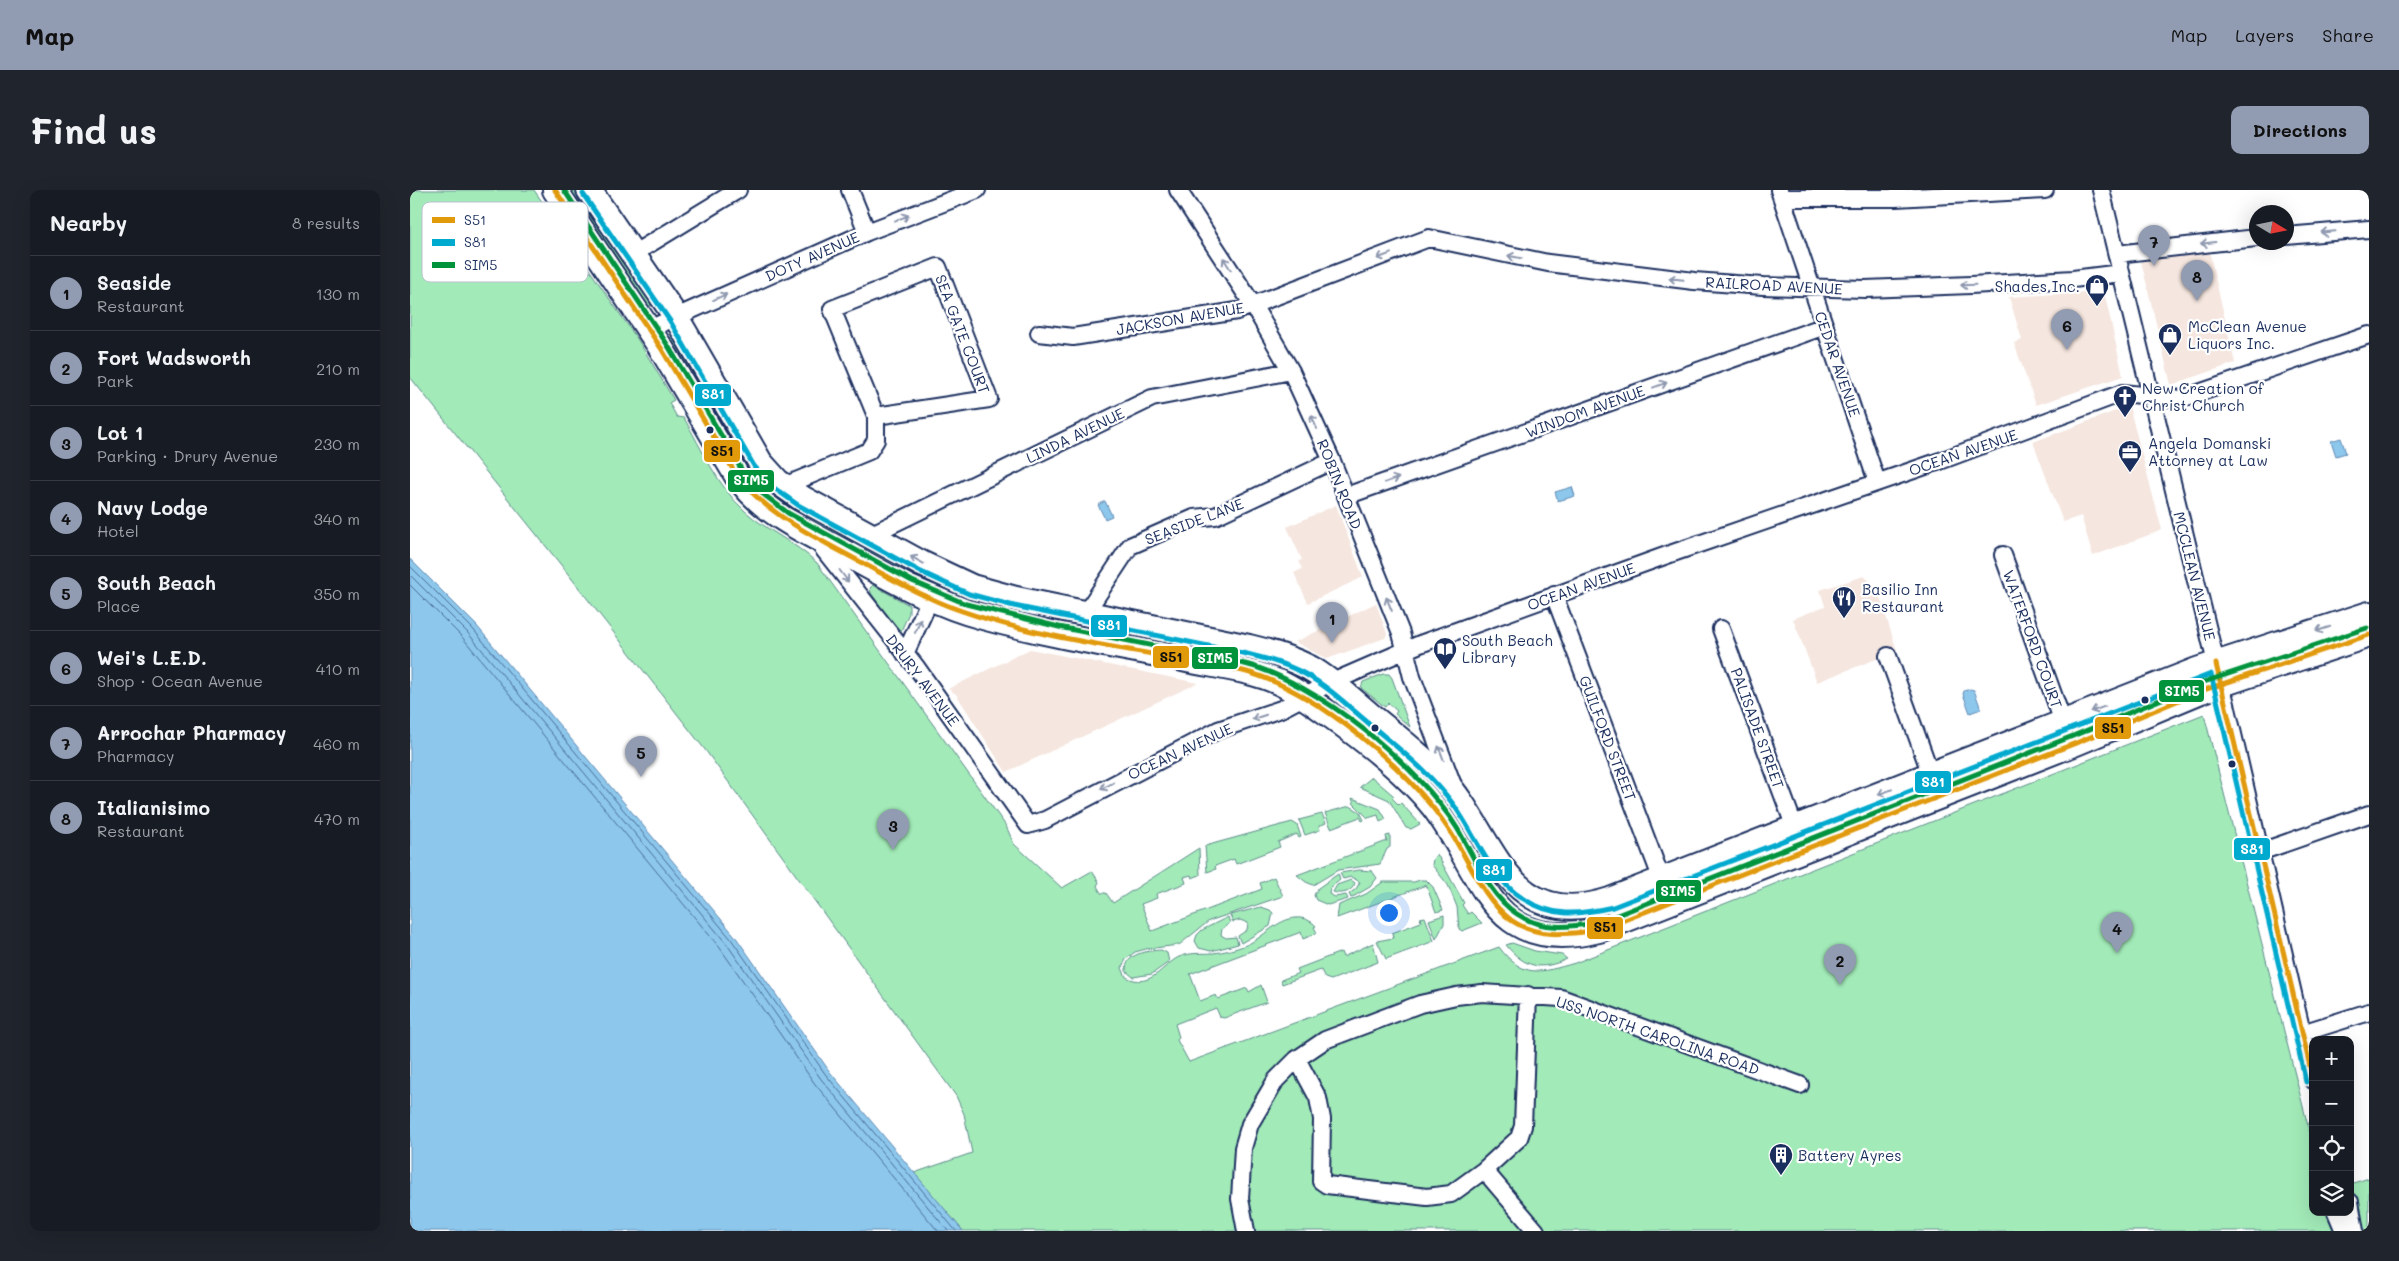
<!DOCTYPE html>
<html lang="en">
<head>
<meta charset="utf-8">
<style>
	body { margin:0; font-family:Mali,sans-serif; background:#20242c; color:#f1f3f6 }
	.controls { position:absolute; right:15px; bottom:15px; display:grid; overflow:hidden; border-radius:10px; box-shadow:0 5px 20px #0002 }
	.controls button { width:45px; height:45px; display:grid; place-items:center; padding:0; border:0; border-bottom:1px solid #363941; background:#171b24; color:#f1f3f6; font:25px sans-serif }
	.compass { position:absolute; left:1839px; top:15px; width:45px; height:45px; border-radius:50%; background:#171b24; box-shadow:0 5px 20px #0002; rotate:100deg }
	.you { position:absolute; left:978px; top:722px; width:18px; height:18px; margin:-12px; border:4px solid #fff; border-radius:50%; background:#1a73e8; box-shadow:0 0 0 8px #1a73e833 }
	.badge { display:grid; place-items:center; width:32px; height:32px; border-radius:50%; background:#919bb2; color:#111; font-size:16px; font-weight:700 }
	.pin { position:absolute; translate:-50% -41px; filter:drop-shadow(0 1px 2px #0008) }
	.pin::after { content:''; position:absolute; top:26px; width:18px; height:15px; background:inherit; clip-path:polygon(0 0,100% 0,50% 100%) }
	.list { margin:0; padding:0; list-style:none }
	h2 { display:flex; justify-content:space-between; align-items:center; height:65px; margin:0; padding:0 20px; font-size:21px }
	h2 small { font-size:16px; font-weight:400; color:#9ea1a6 }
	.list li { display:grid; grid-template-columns:32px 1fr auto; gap:15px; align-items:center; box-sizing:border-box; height:75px; padding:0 20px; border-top:1px solid #363941 }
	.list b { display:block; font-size:19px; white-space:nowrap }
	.list p { margin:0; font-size:16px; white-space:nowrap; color:#9ea1a6 }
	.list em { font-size:16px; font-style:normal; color:#9ea1a6 }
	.icon { flex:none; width:28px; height:28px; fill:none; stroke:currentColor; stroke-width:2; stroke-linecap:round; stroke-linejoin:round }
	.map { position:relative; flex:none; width:1959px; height:1041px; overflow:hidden; border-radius:10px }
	header { display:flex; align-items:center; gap:30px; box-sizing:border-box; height:70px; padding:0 25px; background:#919bb2; color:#111 }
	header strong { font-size:24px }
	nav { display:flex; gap:28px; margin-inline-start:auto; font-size:18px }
	.intro { display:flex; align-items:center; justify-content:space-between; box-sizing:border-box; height:120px; padding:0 30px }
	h1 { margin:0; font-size:35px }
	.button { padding:12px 22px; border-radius:10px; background:#919bb2; color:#111; font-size:18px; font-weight:700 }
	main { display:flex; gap:30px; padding:0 30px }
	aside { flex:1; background:#171b24; border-radius:10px; box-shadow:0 5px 20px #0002 }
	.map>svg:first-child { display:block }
</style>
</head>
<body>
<header>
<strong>Map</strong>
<nav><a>Map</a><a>Layers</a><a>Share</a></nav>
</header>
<div class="intro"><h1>Find us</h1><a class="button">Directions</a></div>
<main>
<aside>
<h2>Nearby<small>8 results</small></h2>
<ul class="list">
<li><span class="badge">1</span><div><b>Seaside</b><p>Restaurant</p></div><em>130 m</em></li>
<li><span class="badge">2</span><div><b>Fort Wadsworth</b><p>Park</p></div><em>210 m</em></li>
<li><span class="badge">3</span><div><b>Lot 1</b><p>Parking · Drury Avenue</p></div><em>230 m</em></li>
<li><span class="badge">4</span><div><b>Navy Lodge</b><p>Hotel</p></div><em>340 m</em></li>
<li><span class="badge">5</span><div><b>South Beach</b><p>Place</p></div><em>350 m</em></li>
<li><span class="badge">6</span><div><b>Wei's L.E.D.</b><p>Shop · Ocean Avenue</p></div><em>410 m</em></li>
<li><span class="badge">7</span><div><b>Arrochar Pharmacy</b><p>Pharmacy</p></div><em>460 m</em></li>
<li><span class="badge">8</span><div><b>Italianisimo</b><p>Restaurant</p></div><em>470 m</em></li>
</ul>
</aside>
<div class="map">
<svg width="1959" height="1041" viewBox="0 0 1959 1041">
	<rect width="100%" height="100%" fill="#fff"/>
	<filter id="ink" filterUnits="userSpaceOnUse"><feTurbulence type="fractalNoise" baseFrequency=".02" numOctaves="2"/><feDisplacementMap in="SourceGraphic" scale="10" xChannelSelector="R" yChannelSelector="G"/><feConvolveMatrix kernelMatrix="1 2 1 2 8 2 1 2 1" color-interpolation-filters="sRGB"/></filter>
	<g filter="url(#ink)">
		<path fill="#f5e6df" d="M1799,60L1825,173L1761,195L1730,67Z
			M1694,101L1713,186L1626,215L1604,153L1612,150L1599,107Z
			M1719,216L1752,340L1683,366L1671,326L1653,332L1623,252Z
			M926,315L953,387L898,413L884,383L892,379L889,371L892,370L877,337Z
			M1454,386L1467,398L1487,461L1407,492L1383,429L1415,416L1410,400Z
			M966,413L977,444L975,448L917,469L885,452Z
			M620,459L788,493L596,582L546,504L538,499Z"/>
		<path fill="#a2eab8" stroke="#5e8c8b" d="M0,0H124L228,150L264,210L259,213L267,227L274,228C292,259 308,297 335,321C357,341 385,352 407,373L596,636L604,654L652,698L682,681L689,692L687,696L691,703H696L703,713L789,658L790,685L782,688L781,685L774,687L776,693L746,704L747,708L731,714L742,741L852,699L850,693L864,687L873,706L799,731L769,755L736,759L725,762L716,769L712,778L716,787C741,800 752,775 769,767C781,762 791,764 803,763C814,762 826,759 836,755C853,748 867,729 886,728C893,727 902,731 906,736L904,737L907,743L893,749L891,742L780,784L790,811L806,805L808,809L837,798L839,802L851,795L857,812L814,828L810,827L806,818L765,834L769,847L767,850L779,872L1089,757C1113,789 1130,783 1165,773L1794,524L1903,956V1022H1940V994L1959,988V1041H553L504,983L562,963L554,924L546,906L296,561L151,375L0,187Z
			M154,0H166L241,111L240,118L237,119Z
			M260,147H265L334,264L510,385L508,390L372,319L347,300L258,148Z
			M463,395L499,415V423L491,441L487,440L461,403L460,398Z
			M548,403L845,467L884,482L885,485L882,486L853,474L828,468L591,426L544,407Z
			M973,484H979L982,488L1000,537L985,524L987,521L978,513L975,517L951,498L953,492Z
			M962,587L984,606L982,608L989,615L991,613L1010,634L1001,639L996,638L979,610L950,597Z
			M942,608L970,619L976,629L970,632L968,625L958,628L944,614Z
			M940,616L950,622L954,630L952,631L950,627L921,638L915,623Z
			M912,624L916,633L909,636L910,640L895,645L889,630Z
			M882,632L887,635L891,647L889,648L887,644L868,652L870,657L826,674L824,669L805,676L806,679L797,682L795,656Z
			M980,645V657L977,659L970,674L928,680L903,695L896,692L887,685L977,651L976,646Z
			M1027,664L1054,713L1052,715L1058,724L1061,722L1072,733L1052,741L1049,739L1047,717L1038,695L1022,675L1023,669Z
			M949,680L962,681L967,688L960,697L941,708L939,704L946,699L950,692L941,687L933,689L930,683Z
			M928,684L930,690L920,698L919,704L925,707L936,705L938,709L918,715L906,710L904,705L908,698Z
			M941,690L945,693C942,702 932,705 923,702L927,695Z
			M1010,690H1016L1023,697L1033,720L1026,722L1016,695L927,728L929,715L956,704L973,692H1004Z
			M851,717L860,720L863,723L860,736L831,753L828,746L837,740L838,733L830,730L823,732L820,725Z
			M1034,725V734L1026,749L1019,730Z
			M818,727L820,733L812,739L811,745L816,748L826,747L828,754L801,761L789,758L785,751L787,745L792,740Z
			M1015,727L1024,751L976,769L967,751L983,748L982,743L1011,732L1010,728Z
			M963,753L968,772L921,790L915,788L911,780L872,794L871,790L889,783L887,779L931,762L933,767Z
			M1102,753L1125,761L1152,765L1157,769C1131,781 1115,778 1096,755Z
			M751,760L757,763L759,772L742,784L723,787L716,781C715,763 737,761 751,760Z"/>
		<path fill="#8dc7ec" stroke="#5f8ab3" d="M1931,248L1936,263L1926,266L1921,251Z
			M1162,297L1165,306L1148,311L1145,302Z
			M695,311L702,326L695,329L688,315Z
			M0,369L66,435L325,746L420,882L553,1041H0Z
			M1560,499L1564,500L1571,519L1560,523L1553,504L1554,501Z"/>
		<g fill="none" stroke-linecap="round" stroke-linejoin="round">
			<path stroke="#496c97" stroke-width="1" d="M0,376L62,438L321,749L416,885L546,1041
				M0,385L57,442L316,753L411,889L538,1041
				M0,395L52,447L310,758L405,894L528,1041"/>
			<g stroke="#1b2f5e" stroke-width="20">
				<path id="minor" d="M440,0L457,42
					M768,0L843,115L881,181L922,271L991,443L1002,487L1043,595
					M1369,0L1467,292
					M1691,0L1816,514L1903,890
					M1372,8H1485L1635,0
					M1876,46L1959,39
					M223,64L328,0
					M1707,64L1846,48
					M528,77L579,209L466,226L422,119Z
					M239,139L457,42L567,0
					M629,143L663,147L827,121L1019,48L1138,73L1284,91L1353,96L1455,99L1561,95L1663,89L1711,83
					M374,296L459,261L466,250V226
					M936,306L1415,136
					M460,345L742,208L881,181
					M407,351L507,478L618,635L635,630L808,540L871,519L920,493L1010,454L1260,364L1530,271L1712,203L1771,209L1959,145
					M1593,365L1653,532
					M1144,405L1252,690
					M675,424L720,356L784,328L805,326L922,271
					M1311,439L1385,638
					M495,464L521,407
					M1478,466L1524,593
					M1850,662L1959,624
					M1892,843L1959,822
					M887,869L908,908L912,929L911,991L917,995L1017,1007L1041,1004L1074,980L1109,948L1113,936L1118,805
					M1074,980L1126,1041
					M1940,1012L1945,1041
					M1926,1022L1934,1041
					M836,1041L830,1009L833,958L840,934L866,890L887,869L915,850L1010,814L1046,806L1072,803L1151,808L1390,895"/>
			</g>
			<g stroke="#1b2f5e" stroke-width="28">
				<path id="secondary" d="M145,0L251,158L327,286C352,322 392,340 429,360C475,385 522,414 573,427C638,445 707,456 773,469C804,476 839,479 868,492C888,501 906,515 924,528C959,554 996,582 1023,616C1074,682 1079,767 1189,740L1666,553L1791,501L1959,445
					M179,0L266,127L350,272L368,292L392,308L513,374L562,397L606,409L839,457C860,462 881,468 900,478C921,490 941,509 960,525C984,545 1010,564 1031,587C1085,644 1094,744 1200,710L1787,480L1959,424"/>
			</g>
			<use href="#minor" stroke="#fff" stroke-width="16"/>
			<use href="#secondary" stroke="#fff" stroke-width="24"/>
			<g stroke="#fff" stroke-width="9">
				<path id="bus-1" d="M145,0L251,158L327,286C355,321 392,340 430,361C470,382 509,406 552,421C640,452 742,461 833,481C904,499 1000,579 1039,640C1059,670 1072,708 1101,730C1128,749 1159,744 1189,740L1666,553L1791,501L1959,445
					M1806,474L1903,889"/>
			</g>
			<g stroke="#fff" stroke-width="9">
				<path id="bus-2" d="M173,4L260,131L344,276L364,298L388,315L509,381L559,404L604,416L837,464C857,469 877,474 895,484C917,496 936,514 955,530C986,557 1018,580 1043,614C1064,642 1081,689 1112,708C1143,728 1168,725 1203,717L1801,484L1896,892"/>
			</g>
			<g stroke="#fff" stroke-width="9">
				<path id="bus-3" d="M154,0L257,154L333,282L353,304L378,323L502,391L556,414L649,437L835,474C907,492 1008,575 1047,638C1064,666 1078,705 1107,724C1132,741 1159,737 1187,733L1663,546L1788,494L1957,438"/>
			</g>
			<use href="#bus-1" stroke="#e19a09" stroke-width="5"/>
			<use href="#bus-2" stroke="#00a9ce" stroke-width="5"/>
			<use href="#bus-3" stroke="#00933c" stroke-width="5"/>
		</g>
		<defs><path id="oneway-shaft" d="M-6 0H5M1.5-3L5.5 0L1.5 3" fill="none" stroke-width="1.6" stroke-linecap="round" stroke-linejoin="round" transform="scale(1.25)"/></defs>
		<g stroke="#8d97ae">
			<use href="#oneway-shaft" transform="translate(492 28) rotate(-21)"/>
			<use href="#oneway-shaft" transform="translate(1918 42) rotate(175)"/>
			<use href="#oneway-shaft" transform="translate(1798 53) rotate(173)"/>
			<use href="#oneway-shaft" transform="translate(974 66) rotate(159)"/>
			<use href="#oneway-shaft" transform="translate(1105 67) rotate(-169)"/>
			<use href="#oneway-shaft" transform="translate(817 74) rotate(-123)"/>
			<use href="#oneway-shaft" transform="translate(1266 89) rotate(-174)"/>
			<use href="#oneway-shaft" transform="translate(1558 95) rotate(178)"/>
			<use href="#oneway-shaft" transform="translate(310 107) rotate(-24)"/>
			<use href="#oneway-shaft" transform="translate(1250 195) rotate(-20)"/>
			<use href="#oneway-shaft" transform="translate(904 232) rotate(-114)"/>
			<use href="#oneway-shaft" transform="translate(982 290) rotate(-20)"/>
			<use href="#oneway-shaft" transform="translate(507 370) rotate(-151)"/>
			<use href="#oneway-shaft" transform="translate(434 386) rotate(53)"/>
			<use href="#oneway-shaft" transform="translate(979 414) rotate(-112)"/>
			<use href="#oneway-shaft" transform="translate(508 436) rotate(-66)"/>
			<use href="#oneway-shaft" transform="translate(1913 439) rotate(162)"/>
			<use href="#oneway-shaft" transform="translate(1688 519) rotate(159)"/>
			<use href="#oneway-shaft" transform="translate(849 527) rotate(162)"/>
			<use href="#oneway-shaft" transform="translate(1031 563) rotate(-111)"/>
			<use href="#oneway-shaft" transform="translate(697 596) rotate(153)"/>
			<use href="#oneway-shaft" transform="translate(1475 602) rotate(159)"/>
		</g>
	</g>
	<defs>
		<g id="shop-pin" transform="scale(1.25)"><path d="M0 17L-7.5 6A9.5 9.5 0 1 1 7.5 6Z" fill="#1b2f5e" stroke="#fff"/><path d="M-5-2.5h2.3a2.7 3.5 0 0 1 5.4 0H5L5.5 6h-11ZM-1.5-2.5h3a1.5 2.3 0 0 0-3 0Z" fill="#fff"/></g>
		<g id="church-pin" transform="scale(1.25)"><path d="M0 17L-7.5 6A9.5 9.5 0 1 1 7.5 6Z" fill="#1b2f5e" stroke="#fff"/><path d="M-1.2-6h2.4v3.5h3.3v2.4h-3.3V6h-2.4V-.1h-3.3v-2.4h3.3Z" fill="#fff"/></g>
		<g id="office-pin" transform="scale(1.25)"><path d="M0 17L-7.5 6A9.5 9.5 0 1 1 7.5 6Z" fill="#1b2f5e" stroke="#fff"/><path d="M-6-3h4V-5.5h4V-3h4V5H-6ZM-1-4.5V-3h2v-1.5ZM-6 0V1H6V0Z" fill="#fff"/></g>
		<g id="restaurant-pin" transform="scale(1.25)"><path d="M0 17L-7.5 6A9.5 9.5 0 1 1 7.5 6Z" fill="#1b2f5e" stroke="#fff"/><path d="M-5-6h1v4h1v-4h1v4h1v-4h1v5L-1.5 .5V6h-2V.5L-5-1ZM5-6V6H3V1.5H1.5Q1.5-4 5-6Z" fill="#fff"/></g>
		<g id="library-pin" transform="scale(1.25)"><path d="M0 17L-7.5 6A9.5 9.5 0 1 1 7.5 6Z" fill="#1b2f5e" stroke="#fff"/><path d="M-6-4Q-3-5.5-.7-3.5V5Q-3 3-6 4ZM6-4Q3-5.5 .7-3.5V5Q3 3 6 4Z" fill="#fff"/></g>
		<g id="building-pin" transform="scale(1.25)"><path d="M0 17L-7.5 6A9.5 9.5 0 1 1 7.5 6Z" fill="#1b2f5e" stroke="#fff"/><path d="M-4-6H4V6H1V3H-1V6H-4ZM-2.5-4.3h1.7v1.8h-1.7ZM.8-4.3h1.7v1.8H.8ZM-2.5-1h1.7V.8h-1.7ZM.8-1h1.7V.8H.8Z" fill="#fff"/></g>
	</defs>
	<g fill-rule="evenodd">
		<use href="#shop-pin" x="1687" y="96"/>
		<use href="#shop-pin" x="1760" y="145"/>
		<use href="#church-pin" x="1715" y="207"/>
		<use href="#office-pin" x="1720" y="262"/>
		<use href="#restaurant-pin" x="1434" y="408"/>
		<use href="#library-pin" x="1035" y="459"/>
		<use href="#building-pin" x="1371" y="965"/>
	</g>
	<g fill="#1b2f5e" stroke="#fff" stroke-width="2">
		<circle cx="300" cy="240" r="4.5"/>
		<circle cx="1735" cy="510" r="4.5"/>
		<circle cx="965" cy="538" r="4.5"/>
		<circle cx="1822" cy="574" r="4.5"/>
	</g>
	<g text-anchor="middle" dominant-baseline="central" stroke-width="4.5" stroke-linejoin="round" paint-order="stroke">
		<g font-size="15" fill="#1b2f5e" stroke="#fff">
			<text transform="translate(402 66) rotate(-24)">DOTY AVENUE</text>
			<text transform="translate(1364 95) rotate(3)">RAILROAD AVENUE</text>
			<text transform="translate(770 128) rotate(-10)">JACKSON AVENUE</text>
			<text transform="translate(553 144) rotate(69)">SEA GATE COURT</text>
			<text transform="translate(1428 174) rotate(71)">CEDAR AVENUE</text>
			<text transform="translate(1175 221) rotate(-20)">WINDOM AVENUE</text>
			<text transform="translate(665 245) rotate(-26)">LINDA AVENUE</text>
			<text transform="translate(1553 262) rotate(-19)">OCEAN AVENUE</text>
			<text transform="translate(930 294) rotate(68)">ROBIN ROAD</text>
			<text transform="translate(784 331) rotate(-21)">SEASIDE LANE</text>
			<text transform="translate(1785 386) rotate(76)">MCCLEAN AVENUE</text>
			<text transform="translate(1171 396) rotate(-20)">OCEAN AVENUE</text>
			<text transform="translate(1623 449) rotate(70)">WATERFORD COURT</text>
			<text transform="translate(513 490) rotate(53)">DRURY AVENUE</text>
			<text transform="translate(1348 538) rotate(70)">PALISADE STREET</text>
			<text transform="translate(1198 548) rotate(69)">GUILFORD STREET</text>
			<text transform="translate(770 561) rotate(-25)">OCEAN AVENUE</text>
			<text transform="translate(1248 845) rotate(19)">USS NORTH CAROLINA ROAD</text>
		</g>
		<g font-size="15" fill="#1b2f5e" stroke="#fff" text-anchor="start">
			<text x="1670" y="96" text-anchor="end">Shades Inc.</text>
			<text x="1778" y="136">McClean Avenue<tspan x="1778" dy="17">Liquors Inc.</tspan></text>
			<text x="1732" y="198">New Creation of<tspan x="1732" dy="17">Christ Church</tspan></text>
			<text x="1738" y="253">Angela Domanski<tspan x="1738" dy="17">Attorney at Law</tspan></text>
			<text x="1452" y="399">Basilio Inn<tspan x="1452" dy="17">Restaurant</tspan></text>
			<text x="1052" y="450">South Beach<tspan x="1052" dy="17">Library</tspan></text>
			<text x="1388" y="965">Battery Ayres</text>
		</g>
	</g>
	<rect x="12" y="12" width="166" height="80" rx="8" fill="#fff" stroke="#bbc1cf" stroke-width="1"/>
	<rect x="22" y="27" width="23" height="6" fill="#e19a09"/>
	<rect x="22" y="49" width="23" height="7" fill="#00a9ce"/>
	<rect x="22" y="72" width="23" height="6" fill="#00933c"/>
	<g font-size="14" fill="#1b2f5e">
		<text x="54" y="35">S51</text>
		<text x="54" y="57">S81</text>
		<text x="54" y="80">SIM5</text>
	</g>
	<g stroke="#fff" stroke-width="2">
		<rect x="284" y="193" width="38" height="24" rx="5" fill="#00a9ce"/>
		<rect x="293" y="249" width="38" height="24" rx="5" fill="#e19a09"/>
		<rect x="317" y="279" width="48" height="24" rx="5" fill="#00933c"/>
		<rect x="680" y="424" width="38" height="24" rx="5" fill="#00a9ce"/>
		<rect x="742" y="455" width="38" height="24" rx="5" fill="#e19a09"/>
		<rect x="781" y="456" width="48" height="24" rx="5" fill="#00933c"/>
		<rect x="1748" y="489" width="47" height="24" rx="5" fill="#00933c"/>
		<rect x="1684" y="526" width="38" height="24" rx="5" fill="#e19a09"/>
		<rect x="1504" y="580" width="38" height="24" rx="5" fill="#00a9ce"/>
		<rect x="1823" y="647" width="38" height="24" rx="5" fill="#00a9ce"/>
		<rect x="1065" y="668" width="38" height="24" rx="5" fill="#00a9ce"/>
		<rect x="1245" y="689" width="47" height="24" rx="5" fill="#00933c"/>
		<rect x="1176" y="726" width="38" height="24" rx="5" fill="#e19a09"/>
	</g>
	<g font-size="14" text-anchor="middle" font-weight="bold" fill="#fff">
		<text x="303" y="209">S81</text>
		<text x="341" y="295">SIM5</text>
		<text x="699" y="440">S81</text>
		<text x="805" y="473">SIM5</text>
		<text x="1772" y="506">SIM5</text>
		<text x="1523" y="597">S81</text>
		<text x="1842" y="664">S81</text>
		<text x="1084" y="685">S81</text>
		<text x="1268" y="706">SIM5</text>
	</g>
	<g font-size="14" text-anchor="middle" font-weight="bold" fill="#111">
		<text x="312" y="266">S51</text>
		<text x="761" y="472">S51</text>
		<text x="1703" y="543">S51</text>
		<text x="1195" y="742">S51</text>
	</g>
</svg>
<div class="controls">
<button>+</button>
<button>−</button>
<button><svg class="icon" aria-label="locate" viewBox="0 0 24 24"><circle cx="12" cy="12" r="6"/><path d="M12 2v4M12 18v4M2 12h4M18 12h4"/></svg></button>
<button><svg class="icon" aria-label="layers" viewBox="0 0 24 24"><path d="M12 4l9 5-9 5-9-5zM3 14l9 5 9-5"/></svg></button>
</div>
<svg class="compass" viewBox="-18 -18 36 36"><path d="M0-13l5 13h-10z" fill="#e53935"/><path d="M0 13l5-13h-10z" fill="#9ea1a6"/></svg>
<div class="you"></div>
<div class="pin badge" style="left:922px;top:453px">1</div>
<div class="pin badge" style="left:1430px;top:795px">2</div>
<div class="pin badge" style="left:483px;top:660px">3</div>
<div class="pin badge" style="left:1707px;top:763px">4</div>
<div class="pin badge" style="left:231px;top:587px">5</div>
<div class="pin badge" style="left:1657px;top:160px">6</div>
<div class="pin badge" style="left:1744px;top:76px">7</div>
<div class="pin badge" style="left:1787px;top:111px">8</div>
</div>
</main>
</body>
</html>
